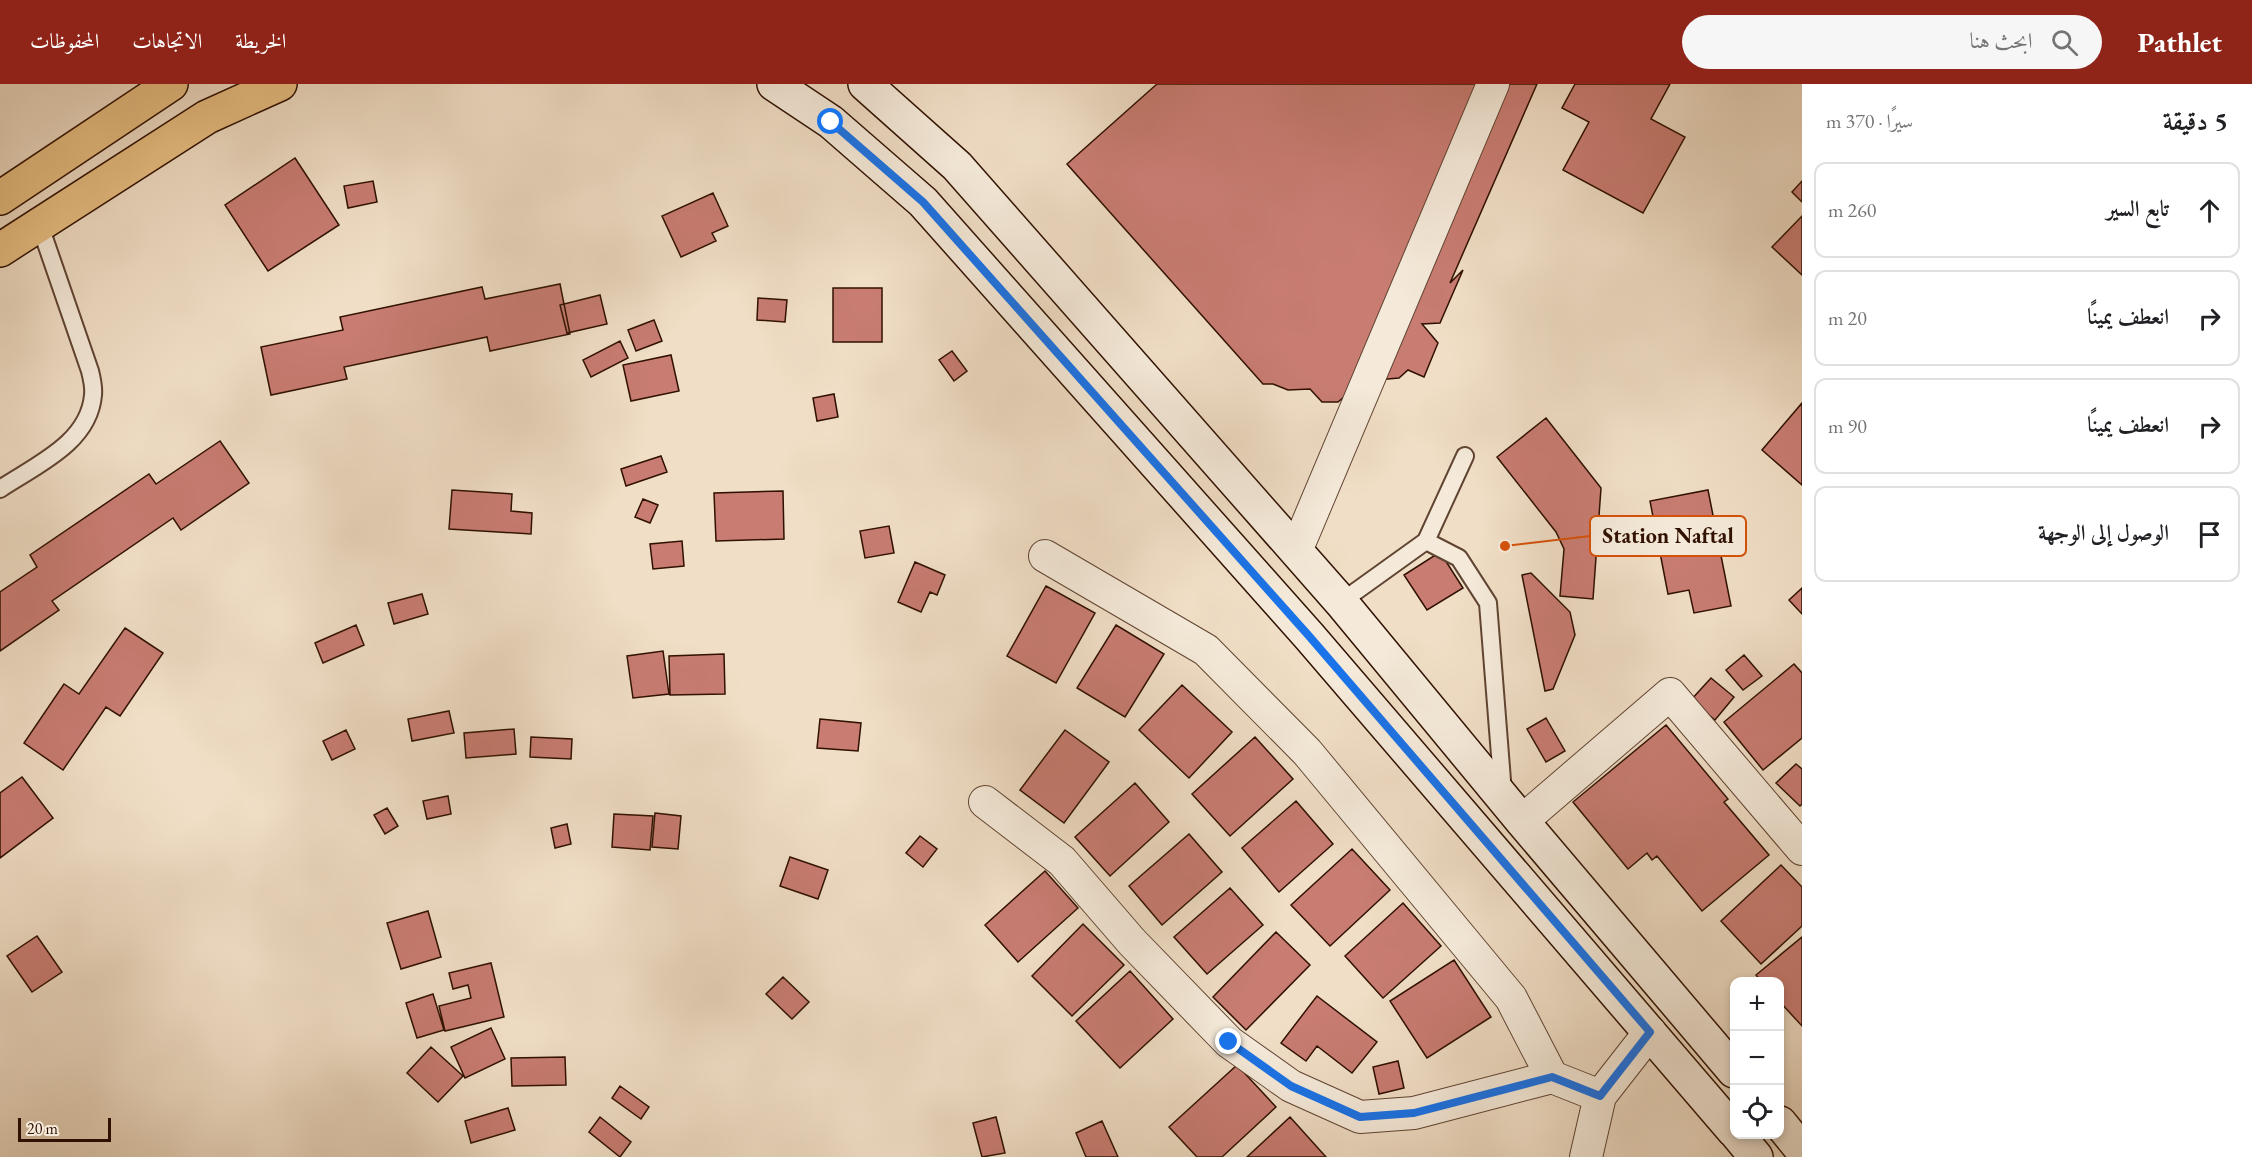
<!DOCTYPE html>
<html lang="ar">
<head>
<meta charset="utf-8">
<style>
	body { margin:0; font-family:"EB Garamond",Amiri,serif; background:#f6f6f6; color:#202124; direction:rtl }
	.controls { position:absolute; right:18px; bottom:18px; display:grid; overflow:hidden; border-radius:12px; box-shadow:0 3px 9px #0003 }
	.controls button { width:54px; height:54px; display:grid; place-items:center; padding:0; border:0; border-bottom:2px solid #e0e0e0; background:#fff; color:#202124; font:30px sans-serif }
	.scale { position:absolute; left:18px; bottom:15px; width:93px; box-sizing:border-box; padding-left:6px; border:3px solid #301000; border-top:0; font-size:16px; line-height:21px; white-space:nowrap; color:#301000; -webkit-text-stroke:4px #f5eada; paint-order:stroke }
	.stop { position:absolute; width:18px; height:18px; margin:-14px; border:4px solid #1a73e8; border-radius:50%; background:#fff }
	.stop.end { background:#1a73e8; border-color:#fff; box-shadow:0 2px 6px #0008 }
	.list { margin:0; padding:0; list-style:none }
	h2 { display:flex; justify-content:space-between; align-items:center; height:78px; margin:0; padding:0 24px; font-size:26px }
	h2 small { font-size:20px; font-weight:400; color:#757577 }
	.list li { display:grid; grid-template-columns:39px 1fr auto; gap:18px; align-items:center; box-sizing:border-box; height:96px; margin:0 12px 12px; padding:0 12px; border:2px solid #e0e0e0; border-radius:12px }
	.list b { display:block; font-size:22px; white-space:nowrap }
	.list em { font-size:20px; font-style:normal; color:#757577 }
	.icon { flex:none; width:33px; height:33px; fill:none; stroke:currentColor; stroke-width:2; stroke-linecap:round; stroke-linejoin:round }
	.map { position:relative; flex:none; width:1802px; height:1073px; overflow:hidden; direction:ltr }
	header { display:flex; align-items:center; gap:36px; box-sizing:border-box; height:84px; padding:0 30px; background:#8f2418; color:#fff }
	header strong { font-size:28px }
	nav { display:flex; gap:33px; margin-inline-start:auto; font-size:21px }
	.search { width:420px; height:54px; background:#f6f6f6; display:flex; align-items:center; gap:15px; box-sizing:border-box; padding:0 21px; border-radius:33px; color:#757577; font-size:22px }
	main { display:flex }
	aside { flex:1; background:#fff }
	.map>svg:first-child { display:block }
</style>
</head>
<body>
<header>
<strong>Pathlet</strong>
<div class="search"><svg class="icon" aria-label="search" viewBox="0 0 24 24"><circle cx="10" cy="10" r="6"/><path d="M15 15l6 6"/></svg>ابحث هنا</div>
<nav><a>الخريطة</a><a>الاتجاهات</a><a>المحفوظات</a></nav>
</header>
<main>
<aside>
<h2>5 دقيقة<small>سيرًا · 370 m</small></h2>
<ul class="list">
<li><svg class="icon" aria-label="ahead" viewBox="0 0 24 24"><path d="M12 20V5M6 11l6-6 6 6"/></svg><div><b>تابع السير</b></div><em>260 m</em></li>
<li><svg class="icon" aria-label="right" viewBox="0 0 24 24"><path d="M7 20v-9h11M14 6l5 5-5 5"/></svg><div><b>انعطف يمينًا</b></div><em>20 m</em></li>
<li><svg class="icon" aria-label="right" viewBox="0 0 24 24"><path d="M7 20v-9h11M14 6l5 5-5 5"/></svg><div><b>انعطف يمينًا</b></div><em>90 m</em></li>
<li><svg class="icon" aria-label="arrive" viewBox="0 0 24 24"><path d="M6 21V4h12l-3 4 3 4H6"/></svg><div><b>الوصول إلى الوجهة</b></div></li>
</ul>
</aside>
<div class="map">
<svg width="1802" height="1073" viewBox="0 0 1802 1073">
	<rect width="100%" height="100%" fill="#f0dec6"/>
	<filter id="stains"><feTurbulence type="fractalNoise" baseFrequency=".00333" numOctaves="4"/><feColorMatrix values="0 0 0 0 .2 0 0 0 0 .09 0 0 0 0 .02 0 0 0 .5 -.17"/></filter>
	<radialGradient id="worn" r=".72"><stop offset=".6" stop-color="#630" stop-opacity="0"/><stop offset="1" stop-color="#630" stop-opacity=".3"/></radialGradient>
	<path fill="#c87c72" stroke="#301000" stroke-width="1.5" d="M1157,0H1537L1450,199L1463,186L1440,239L1422,240L1438,259L1424,293L1408,286L1399,294L1376,296L1359,277L1360,299L1338,318H1322L1310,305L1288,306L1273,300H1263L1067,80Z
		M1575,0H1670L1651,35L1685,53L1643,129L1563,86L1589,38L1562,24Z
		M295,74L339,141L268,187L225,121Z
		M373,97L377,118L348,124L344,102Z
		M1802,97V118L1792,108Z
		M713,109L728,142L712,149L716,157L681,173L662,132Z
		M1802,132V191L1772,163Z
		M560,200L570,250L490,267L487,253L344,283L347,295L271,311L261,263L343,246L340,233L482,203L485,215Z
		M833,204H882V258H833Z
		M600,211L607,240L567,249L560,221Z
		M758,214L787,216L785,238L757,236Z
		M654,236L662,257L636,267L628,246Z
		M620,257L628,274L591,293L583,276Z
		M952,267L967,287L954,297L939,276Z
		M671,271L679,307L631,317L623,281Z
		M834,310L838,333L817,337L813,314Z
		M1802,319V401L1762,366Z
		M1546,334L1601,404L1593,515L1560,512L1564,465L1556,448L1497,373Z
		M220,357L249,399L181,446L173,434L52,517L59,526L0,567V508L37,483L30,471L149,390L156,400Z
		M661,372L667,388L626,402L621,385Z
		M452,406L512,410L511,427L532,429L531,450L449,445Z
		M1708,406L1731,522L1694,529L1689,506L1668,510L1650,417Z
		M783,407L784,455L716,457L714,409Z
		M643,415L658,421L650,439L635,433Z
		M889,442L894,469L865,474L860,447Z
		M682,457L684,482L653,485L650,460Z
		M1440,468L1463,504L1427,526L1404,491Z
		M915,478L945,491L937,511L930,508L921,528L898,518Z
		M1531,489L1570,528L1575,551L1553,605L1545,607L1522,491Z
		M1046,502L1095,529L1056,599L1007,572Z
		M1802,504V530L1789,516Z
		M422,510L428,530L394,540L388,519Z
		M356,541L364,561L323,579L315,559Z
		M1116,541L1164,570L1125,633L1077,604Z
		M125,544L163,569L120,632L106,623L63,686L24,659L64,600L79,610Z
		M663,567L669,610L633,614L627,572Z
		M724,570L725,610L670,611L669,572Z
		M1744,571L1762,592L1743,606L1726,586Z
		M1794,580L1802,589V654L1763,686L1724,638Z
		M1711,594L1734,613L1715,636L1691,616Z
		M1182,601L1232,648L1189,694L1139,646Z
		M449,627L454,649L412,657L408,635Z
		M1546,634L1565,667L1546,678L1527,645Z
		M820,635L861,639L858,667L817,664Z
		M1666,641L1728,715L1724,718L1769,771L1702,827L1657,772L1652,776L1647,769L1628,785L1573,718Z
		M514,645L516,670L466,674L464,649Z
		M346,646L355,665L332,676L323,657Z
		M1065,646L1109,678L1064,739L1020,706Z
		M531,653L572,655L571,675L530,673Z
		M1255,653L1293,695L1230,752L1192,710Z
		M1796,680L1802,685V720L1800,722L1776,699Z
		M22,693L53,734L0,774V709Z
		M1135,699L1169,738L1110,792L1075,753Z
		M448,712L451,730L427,735L423,717Z
		M1296,717L1333,760L1279,808L1242,764Z
		M387,724L398,742L385,750L374,731Z
		M655,729L681,732L678,765L652,763Z
		M614,730L653,732L650,766L612,763Z
		M567,740L571,760L555,764L551,744Z
		M1189,750L1222,788L1162,841L1129,802Z
		M920,752L937,765L923,783L906,769Z
		M1352,765L1390,806L1330,862L1291,821Z
		M790,773L828,786L818,815L780,802Z
		M1781,781L1802,803V842L1761,880L1721,837Z
		M1045,787L1078,824L1018,878L985,841Z
		M1230,804L1263,841L1207,890L1174,853Z
		M1403,819L1441,862L1383,914L1345,872Z
		M428,827L441,873L401,885L387,839Z
		M1083,840L1124,881L1072,932L1032,892Z
		M1276,848L1310,881L1246,946L1213,913Z
		M37,852L62,888L32,908L7,872Z
		M1802,853V942L1780,918V898H1762L1756,891Z
		M1454,876L1491,933L1427,974L1390,917Z
		M491,879L504,933L445,947L439,922L471,914L468,901L453,905L449,889Z
		M1130,887L1173,935L1120,984L1076,937Z
		M783,893L809,918L792,935L766,910Z
		M433,910L444,946L417,954L406,919Z
		M1317,912L1377,958L1352,989L1317,962L1306,977L1281,959Z
		M491,944L505,975L465,994L451,963Z
		M431,963L463,992L438,1018L407,989Z
		M565,973L566,1001L512,1002L511,974Z
		M1398,977L1404,1004L1379,1010L1373,983Z
		M1237,981L1276,1023L1222,1073H1197L1169,1043Z
		M620,1002L649,1023L641,1035L612,1014Z
		M508,1024L515,1046L471,1059L465,1037Z
		M600,1033L631,1058L620,1073L589,1048Z
		M996,1033L1005,1069L982,1073L973,1039Z
		M1290,1033L1326,1073H1247Z
		M1102,1037L1118,1073H1086L1076,1049Z"/>
	<g fill="none" stroke-linecap="round" stroke-linejoin="round">
		<g stroke="#604432" stroke-width="20">
			<path id="lane" d="M0,405C36,381 89,359 93,311C94,303 92,295 90,287L39,139
				M1426,457L1465,372
				M1341,518L1426,457L1459,474L1488,519L1503,709"/>
		</g>
		<g stroke="#604432" stroke-width="34">
			<path id="street" d="M1296,467L1493,0
				M1045,472L1206,566L1307,668L1511,914L1552,993
				M985,718L1062,777L1132,858L1229,958L1291,1002L1360,1033L1414,1029L1552,993L1600,1012
				M1522,737L1670,610L1802,765
				M1586,1073L1600,1012L1650,948"/>
		</g>
		<g stroke="#301000" stroke-width="36">
			<path id="secondary" d="M774,0L831,38L923,118L1309,552L1734,1047
				M865,0L957,82L1341,518L1522,737L1734,987
				M1780,1039L1802,1066
				M1737,1050L1756,1073"/>
		</g>
		<g stroke="#301000" stroke-width="36">
			<path id="primary" d="M0,114L171,0
				M0,166L207,33L280,0"/>
		</g>
		<use href="#lane" stroke="#f5eada" stroke-width="16"/>
		<use href="#street" stroke="#f5eada" stroke-width="32"/>
		<use href="#secondary" stroke="#f5eada" stroke-width="33"/>
		<use href="#primary" stroke="#e8bf83" stroke-width="33"/>
	</g>
	<g fill="none" stroke-linecap="round" stroke-linejoin="round">
		<path stroke="#1a73e8" stroke-width="8" d="M831,38L923,118L1309,552L1650,948L1600,1012L1552,993L1414,1029L1360,1033L1291,1002L1229,958"/>
	</g>
	<path fill="none" stroke="#d6520b" stroke-width="2" d="M1505 462L1590 452"/>
	<circle fill="#d6520b" stroke="#f5eada" stroke-width="2" cx="1505" cy="462" r="6"/>
	<rect fill="#f5eada" stroke="#d6520b" stroke-width="2" x="1590" y="432" width="156" height="40" rx="6"/>
	<g font-size="22" text-anchor="middle" font-weight="bold" fill="#301000">
		<text x="1668" y="459">Station Naftal</text>
	</g>
	<rect width="100%" height="100%" filter="url(#stains)"/>
	<rect width="100%" height="100%" fill="url(#worn)"/>
</svg>
<div class="controls">
<button>+</button>
<button>−</button>
<button><svg class="icon" aria-label="locate" viewBox="0 0 24 24"><circle cx="12" cy="12" r="6"/><path d="M12 2v4M12 18v4M2 12h4M18 12h4"/></svg></button>
</div>
<div class="scale">20 m</div>
<div class="stop" style="left:831px;top:38px"></div>
<div class="stop end" style="left:1229px;top:958px"></div>
</div>
</main>
</body>
</html>
